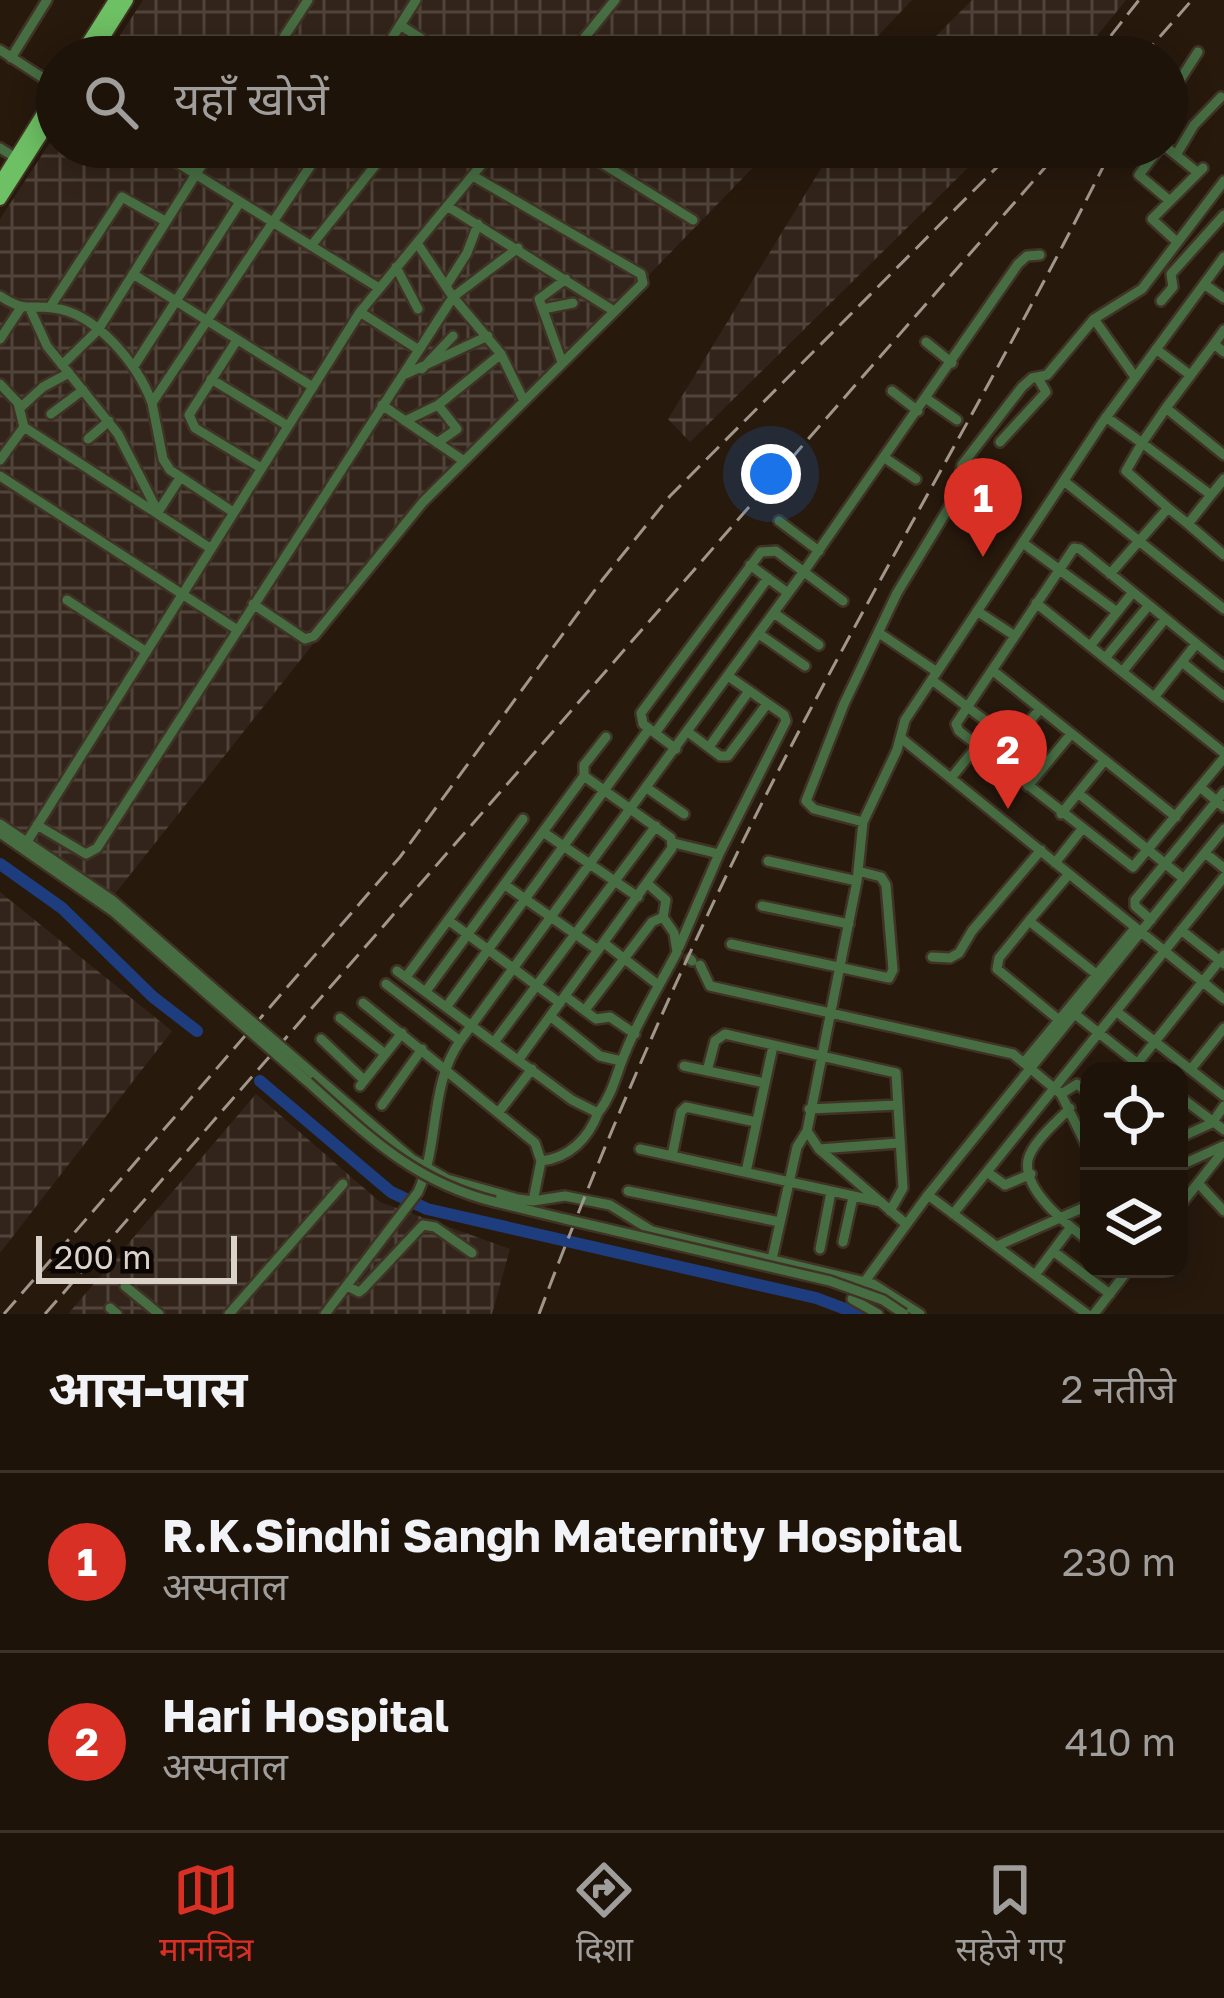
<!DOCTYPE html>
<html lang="hi">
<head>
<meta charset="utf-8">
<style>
	body { margin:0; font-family:"Golos Text","Noto Sans Devanagari",sans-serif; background:#251c12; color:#f1f3f6 }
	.controls { position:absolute; right:36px; bottom:36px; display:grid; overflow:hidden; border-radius:24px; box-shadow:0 6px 30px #0003 }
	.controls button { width:108px; height:108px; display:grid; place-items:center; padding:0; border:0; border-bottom:3px solid #3b322a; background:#1d1309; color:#f1f3f6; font:60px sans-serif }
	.scale { position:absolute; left:36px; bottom:30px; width:201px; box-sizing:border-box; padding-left:12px; border:6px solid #dbd2c9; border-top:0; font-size:33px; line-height:42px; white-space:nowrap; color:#dbd2c9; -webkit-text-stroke:9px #0b0603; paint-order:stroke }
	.you { position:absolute; left:771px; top:474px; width:42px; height:42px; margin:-30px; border:9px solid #fff; border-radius:50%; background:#1a73e8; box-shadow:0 0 0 18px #1a73e833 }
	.badge { display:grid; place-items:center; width:78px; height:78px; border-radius:50%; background:#d93025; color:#fff; font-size:39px; font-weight:700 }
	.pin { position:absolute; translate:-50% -99px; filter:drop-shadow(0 3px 6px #0008) }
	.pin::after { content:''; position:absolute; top:63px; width:42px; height:36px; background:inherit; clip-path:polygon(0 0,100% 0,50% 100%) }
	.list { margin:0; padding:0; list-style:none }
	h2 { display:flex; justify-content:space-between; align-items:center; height:156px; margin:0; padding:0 48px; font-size:51px }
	h2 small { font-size:39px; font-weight:400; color:#a09e9c }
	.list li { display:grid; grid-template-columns:78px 1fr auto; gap:36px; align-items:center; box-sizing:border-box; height:180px; padding:0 48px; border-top:3px solid #3b322a }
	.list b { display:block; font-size:45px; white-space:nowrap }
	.list p { margin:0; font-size:39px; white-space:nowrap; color:#a09e9c }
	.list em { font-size:39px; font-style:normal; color:#a09e9c }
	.icon { flex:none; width:66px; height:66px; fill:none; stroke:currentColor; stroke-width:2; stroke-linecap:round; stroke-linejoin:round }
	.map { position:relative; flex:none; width:1224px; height:1314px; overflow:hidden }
	.search { position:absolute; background:#1d1309; box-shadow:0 6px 30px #0003; left:36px; right:36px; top:36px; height:132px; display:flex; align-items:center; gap:30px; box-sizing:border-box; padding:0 42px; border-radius:66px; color:#a09e9c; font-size:45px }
	.sheet { height:516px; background:#1d1309 }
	nav { display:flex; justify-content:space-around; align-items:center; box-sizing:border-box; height:168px; border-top:3px solid #3b322a; background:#1d1309; font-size:33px; color:#a09e9c }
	nav a { display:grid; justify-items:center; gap:6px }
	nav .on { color:#d93025 }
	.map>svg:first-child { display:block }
</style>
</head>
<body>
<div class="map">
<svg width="1224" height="1314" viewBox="0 0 1224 1314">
	<defs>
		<pattern id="industrial-grid" width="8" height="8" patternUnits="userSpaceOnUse" patternTransform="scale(3)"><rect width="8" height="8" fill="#32241a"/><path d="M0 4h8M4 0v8" fill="none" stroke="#4f433a"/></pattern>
	</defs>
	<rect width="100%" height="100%" fill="#27190c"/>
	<path fill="url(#industrial-grid)" d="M143,0H912L858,57H106Z
		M972,0H1126L1080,57H915Z
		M57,132V147H773L414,517L114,895L0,820V219Z
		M834,147H989L690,442L668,419Z
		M0,892L172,1031L0,1253Z
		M256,1094L380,1202L510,1249L492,1314H68Z"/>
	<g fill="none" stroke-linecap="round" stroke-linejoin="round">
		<path stroke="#1e3d7f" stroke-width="12" d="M0,864L62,908L153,997L197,1031
			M260,1081L391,1192L427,1209L816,1298L859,1314"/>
		<g stroke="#403326" stroke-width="14">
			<path id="minor" d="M400,25L450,57
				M0,50L57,87
				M271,57L308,0
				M380,57L416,0
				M569,57L615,0
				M11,58L47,0
				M1167,100L1198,52
				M152,147L379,288
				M576,147L693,220
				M704,147L727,161
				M933,147L943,156
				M1160,147L1139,175L1170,201
				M1166,147L1197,172
				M0,148L16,158
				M1176,155L1194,125L1221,97
				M447,206L614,311
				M1177,242L1152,219L1203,168
				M417,243L453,297L501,354L524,401
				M311,246L390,147
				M396,267L418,309
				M133,274L313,387
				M1204,284L1224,298
				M446,286L467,253L478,224
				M0,296C25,312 27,305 53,308C97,313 138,365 152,403
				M1161,301L1173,287L1171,274L1224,215
				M50,307L122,197L165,221
				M543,309L573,303
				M31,311L47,346L118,434L158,512L180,478
				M360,312L419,350L453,297L518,248
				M1224,330L1214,344L1224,352
				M0,339L20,309
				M237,340L189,415L195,428L261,468
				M926,342L952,363
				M1214,344L1166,408L1224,455
				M1156,349L1190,375
				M562,362L539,299L566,279
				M62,365L98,330L213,147
				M134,366L240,202
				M422,369L453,336
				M406,374L488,336
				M1135,377L1094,319L1142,289L1224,181
				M211,379L288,426
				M0,384L18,403L24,427L0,460
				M892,391L918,411
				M927,399L957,420
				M382,405L464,461
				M20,408L43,387L69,373
				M51,414L83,390
				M1106,417L1142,443L1166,408
				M405,421L438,405L501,354
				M24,427L210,548
				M88,439L109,421
				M1000,442L1046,392L1038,378
				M437,443L457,429L438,405
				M885,458L916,479
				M0,476L236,629
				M1064,481L1224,609
				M1211,495L1224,479
				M233,512L170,470L163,459L152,403L323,147
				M779,521L819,551
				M1188,524L1224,555
				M1023,543L1117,612
				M750,565L788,593
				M1110,574L1168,508L1126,471L1142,443L1211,495L1188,524L1168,508
				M67,600L145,651
				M1036,603L1224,753
				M253,604L305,639L314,636L423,502L643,283L641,274L473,176
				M977,611L1015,636
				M774,613L819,645
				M879,633L937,672
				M759,634L805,666
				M1091,645L1133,592
				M1106,657L1149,605
				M1182,662L1224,696
				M1224,666L1080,549L1074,548L956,724L959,731L1133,867L1224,758
				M992,670L1176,817
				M1123,671L1165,619
				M932,680L1012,741
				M1155,696L1196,644
				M688,732L720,756H728L767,704
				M655,733L768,578
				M901,738L1224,999
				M709,747L749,691
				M676,749L643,724L641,713L761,552L776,551L843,601
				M996,760L1040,709
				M584,776V765L606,737
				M951,778L978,745
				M1028,786L1071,734
				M1200,787L1224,807
				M647,788L684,814
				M1078,793L1184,879
				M1061,814L1105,760
				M863,822L814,809L806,801L844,704L897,593L957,494L962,465L1022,387L1032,378L1047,375L1094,319
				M0,824L112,900L221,995
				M37,825L86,854L97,848L419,350
				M543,832L638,897
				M0,833L114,912L215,1001
				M674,843L719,854
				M23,848L360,312L496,147
				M1205,853L1224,868
				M768,861L857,881
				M1055,863L1082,829
				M1069,874L1029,921L1100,977
				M505,885L598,950
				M762,906L849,924
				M448,920L560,1003
				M1151,920L1135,906V900L1224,792
				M1029,921L999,958L997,969L1059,1020L1135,928
				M1181,930L1224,964
				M604,943L657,984
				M731,944L889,978L893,970L886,885L881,877L858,871
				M679,947L719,854L786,721L784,715L728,676
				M932,957L950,958L959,953L972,931L1041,850
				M690,959L692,961
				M700,965L710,986L1013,1054L1061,1094L1089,1151
				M397,971L572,1100L598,1113C613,1094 616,1074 625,1053C639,1018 660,985 677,952L674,933L663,917L666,900L648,884
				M406,977L523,819
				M386,984L460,1041
				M426,991L584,776L671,838L672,848L519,1059
				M565,996L596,1019L610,1017L635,1034
				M363,1003L535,1143L541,1161L533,1201
				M447,1006L649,729
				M585,1010L652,922L663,917
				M1116,1011L1224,1096
				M1076,1015L1147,1071
				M550,1016L600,1056L621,1061
				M340,1018L385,1054
				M321,1039L364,1080
				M495,1041L656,826
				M284,1049L412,1159L447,1179L518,1199L533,1201L565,1196L610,1205L652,1231L873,1284L920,1314
				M277,1055L308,1082
				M1025,1061L1059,1020L1063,1022
				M1137,1064L1224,955
				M684,1066L765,1083
				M1191,1069L1224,1028
				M707,1071L715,1041L725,1034L896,1073L903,1188L890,1211
				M360,1086L402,1033
				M1061,1094L1077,1084L1089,1093
				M1179,1096L1224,1130
				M382,1105L422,1049
				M1070,1108C1058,1121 1032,1142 1028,1160C1022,1191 1069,1226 1089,1241
				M809,1109L898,1105
				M498,1113L532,1069
				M807,1131L819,1149L906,1224
				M1179,1138L1212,1123L1224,1106
				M640,1149L881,1202
				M819,1149L899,1143
				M672,1156L681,1112L686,1107L756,1122
				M541,1161C569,1158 588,1139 598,1113
				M1179,1166L1223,1146
				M746,1172L773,1046
				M987,1172L1005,1185L1031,1174
				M1198,1183L1224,1211
				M628,1191L780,1222
				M928,1195L1087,1314
				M495,1202L565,1219
				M1179,1207L1224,1150
				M953,1214L1224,877
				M843,1242L853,1197
				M997,1246L1089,1205
				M820,1249L831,1192
				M1053,1251L1110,1294
				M772,1259L797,1147L807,1131L857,881L863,822L897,750L905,720L1102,423L1224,257
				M1035,1275L1071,1227
				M125,1286L159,1314
				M347,1286L359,1292L363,1289L423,1225L435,1227L472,1253
				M110,1308L117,1314
				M229,1314L343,1184
				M325,1314L418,1192C440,1143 429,1086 460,1041L805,570L1018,264L1027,256L1040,255
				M878,1314L852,1299L928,1195L1224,829
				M1094,1314L1129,1269"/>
		</g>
		<g stroke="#403326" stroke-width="16">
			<path id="major" d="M79,57L115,0
				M91,57L127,0
				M0,183L57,91
				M0,199L57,110"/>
		</g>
		<use href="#minor" stroke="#476e43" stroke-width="9"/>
		<use href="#major" stroke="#6ec064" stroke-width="12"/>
		<path stroke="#a1968c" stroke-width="3" stroke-dasharray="18 9" stroke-linecap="butt" d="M1094,57L1139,0
			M1142,57L1192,0
			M4,1314L400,857L603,579L670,496L1017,147
			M45,1314L1063,147
			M539,1314C606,1137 680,966 765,797C876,578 1004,367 1113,147"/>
		<g stroke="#403326" stroke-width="14" stroke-linecap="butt">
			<path id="minor-bridge" d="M221,995L284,1049
				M215,1001L277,1055
				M308,1082C368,1136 414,1182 495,1202
				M565,1219L830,1281L883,1300L904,1314"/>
		</g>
		<use href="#minor-bridge" stroke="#476e43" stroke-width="9"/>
	</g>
</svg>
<div class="controls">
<button><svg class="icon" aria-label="locate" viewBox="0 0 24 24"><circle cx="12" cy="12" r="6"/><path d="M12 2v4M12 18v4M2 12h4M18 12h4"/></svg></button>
<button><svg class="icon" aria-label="layers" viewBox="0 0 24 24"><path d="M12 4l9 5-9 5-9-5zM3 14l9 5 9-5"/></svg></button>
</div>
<div class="scale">200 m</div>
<div class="you"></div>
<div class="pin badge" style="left:983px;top:557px">1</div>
<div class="pin badge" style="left:1008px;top:809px">2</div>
<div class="search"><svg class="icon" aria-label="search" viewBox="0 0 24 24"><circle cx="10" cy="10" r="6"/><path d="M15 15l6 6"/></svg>यहाँ खोजें</div>
</div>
<section class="sheet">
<h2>आस-पास<small>2 नतीजे</small></h2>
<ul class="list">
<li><span class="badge">1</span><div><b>R.K.Sindhi Sangh Maternity Hospital</b><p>अस्पताल</p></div><em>230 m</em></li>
<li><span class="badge">2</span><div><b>Hari Hospital</b><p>अस्पताल</p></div><em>410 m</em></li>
</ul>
</section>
<nav>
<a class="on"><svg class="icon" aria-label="map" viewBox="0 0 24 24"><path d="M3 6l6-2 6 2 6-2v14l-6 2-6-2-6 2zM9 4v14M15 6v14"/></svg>मानचित्र</a>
<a><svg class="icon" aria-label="directions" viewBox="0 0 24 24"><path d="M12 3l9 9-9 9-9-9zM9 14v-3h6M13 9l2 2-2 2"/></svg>दिशा</a>
<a><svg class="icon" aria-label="saved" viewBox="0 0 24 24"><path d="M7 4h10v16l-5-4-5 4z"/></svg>सहेजे गए</a>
</nav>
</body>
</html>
